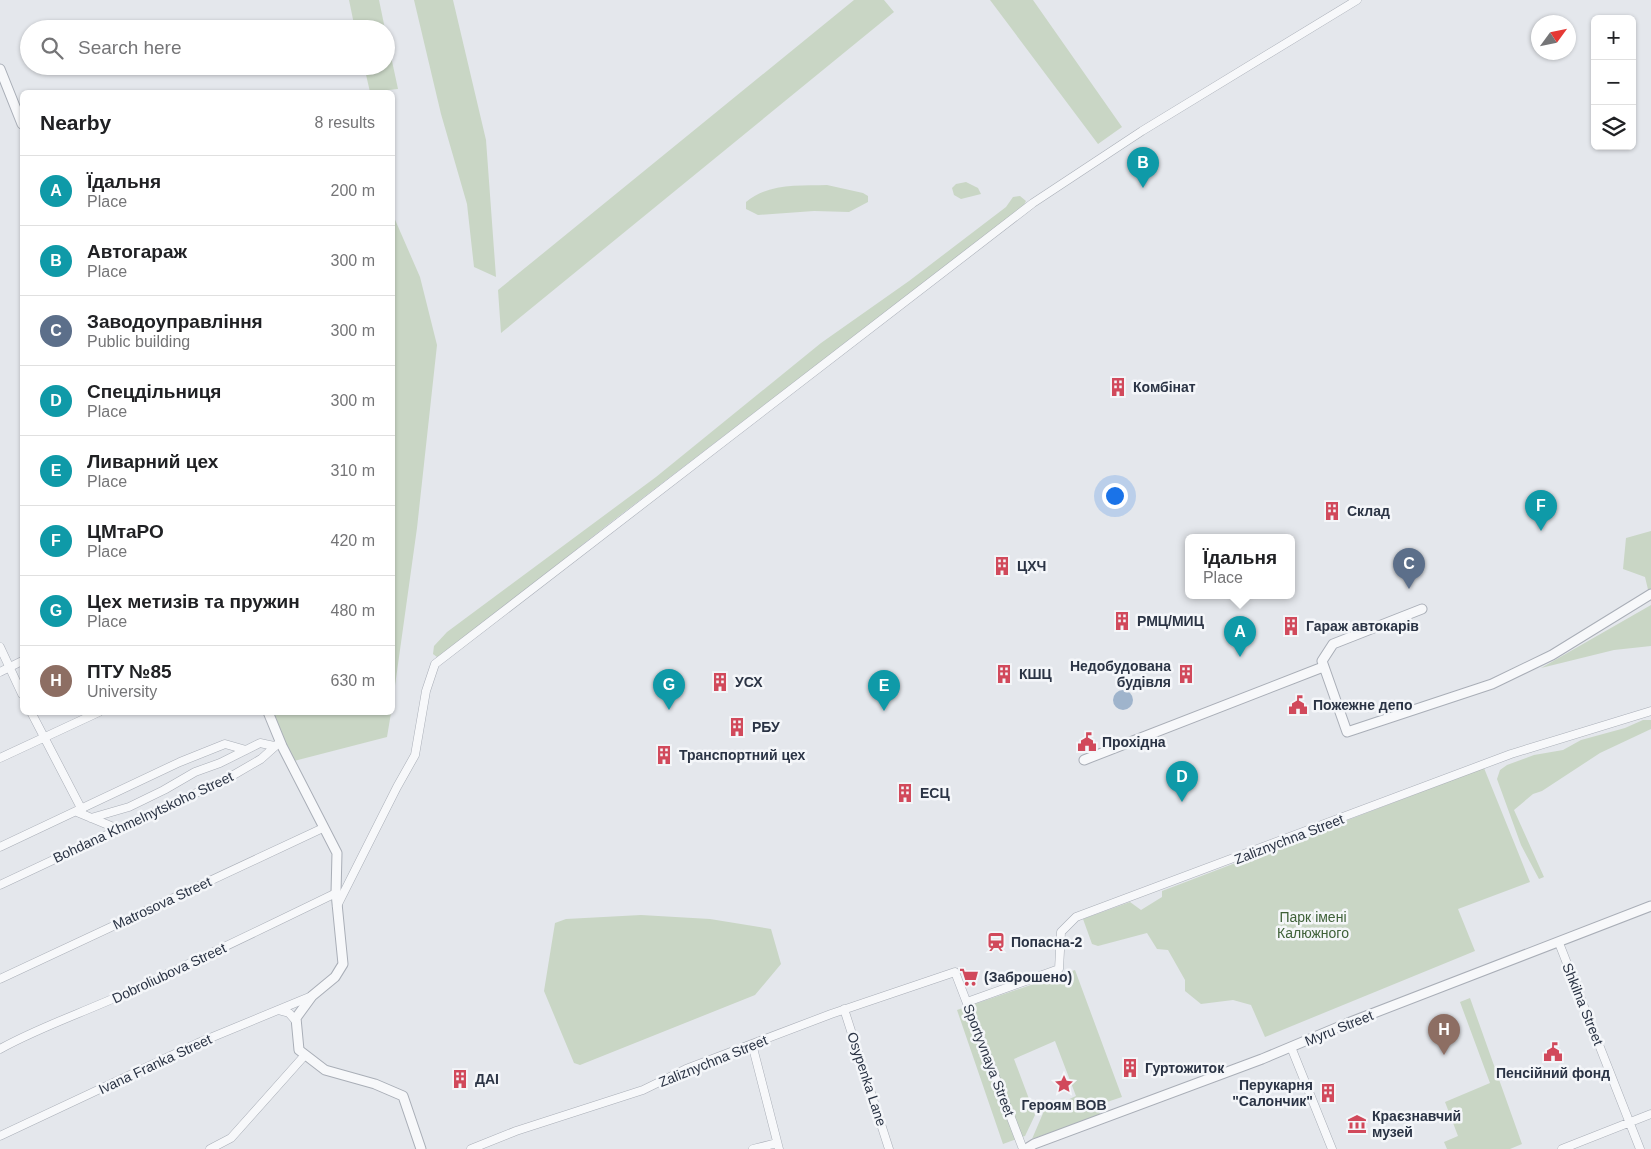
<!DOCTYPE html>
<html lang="en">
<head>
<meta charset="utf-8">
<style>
	body { margin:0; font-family:Arial,sans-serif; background:#f2f2f2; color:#202124 }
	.controls { position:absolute; right:15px; top:15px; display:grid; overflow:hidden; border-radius:8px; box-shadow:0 1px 4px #0004 }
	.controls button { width:45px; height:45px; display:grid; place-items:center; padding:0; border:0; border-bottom:1px solid #e0e0e0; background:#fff; color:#202124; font:25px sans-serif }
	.compass { position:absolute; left:1531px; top:15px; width:45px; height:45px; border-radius:50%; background:#fff; box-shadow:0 1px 4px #0004; rotate:57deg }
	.you { position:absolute; left:1114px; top:495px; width:18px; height:18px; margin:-12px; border:4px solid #fff; border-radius:50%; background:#1a73e8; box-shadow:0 0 0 8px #1a73e833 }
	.badge { display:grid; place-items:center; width:32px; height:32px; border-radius:50%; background:#2563eb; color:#fff; font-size:16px; font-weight:700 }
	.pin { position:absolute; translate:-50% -41px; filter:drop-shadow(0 1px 2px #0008) }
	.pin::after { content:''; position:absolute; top:26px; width:18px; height:15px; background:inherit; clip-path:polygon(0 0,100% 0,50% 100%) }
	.popup { position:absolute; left:1185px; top:534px; width:110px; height:65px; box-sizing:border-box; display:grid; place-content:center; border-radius:8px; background:#fff; filter:drop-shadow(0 1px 4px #0005); font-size:16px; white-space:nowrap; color:#757577 }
	.popup b { font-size:19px; color:#202124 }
	.popup::after { content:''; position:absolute; left:50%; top:100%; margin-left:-10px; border:10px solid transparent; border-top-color:#fff }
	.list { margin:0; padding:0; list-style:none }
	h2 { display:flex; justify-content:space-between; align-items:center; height:65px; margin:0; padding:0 20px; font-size:21px }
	h2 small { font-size:16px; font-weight:400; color:#757577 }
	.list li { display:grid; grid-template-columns:32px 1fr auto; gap:15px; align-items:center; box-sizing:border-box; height:70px; padding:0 20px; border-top:1px solid #e0e0e0 }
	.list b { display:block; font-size:19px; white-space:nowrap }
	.list p { margin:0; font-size:16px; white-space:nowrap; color:#757577 }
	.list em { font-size:16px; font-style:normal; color:#757577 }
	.icon { flex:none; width:28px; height:28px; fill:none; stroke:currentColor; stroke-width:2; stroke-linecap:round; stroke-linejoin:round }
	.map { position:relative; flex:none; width:1651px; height:1149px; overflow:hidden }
	.search { position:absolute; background:#fff; box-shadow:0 1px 4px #0004; left:20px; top:20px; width:375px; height:55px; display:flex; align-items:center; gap:12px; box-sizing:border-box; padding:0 18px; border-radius:28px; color:#757577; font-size:19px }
	.panel { position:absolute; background:#fff; box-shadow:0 1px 4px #0004; left:20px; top:90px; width:375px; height:625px; border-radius:8px }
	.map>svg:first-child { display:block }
</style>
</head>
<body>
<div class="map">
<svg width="1651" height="1149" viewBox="0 0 1651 1149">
	<rect width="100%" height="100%" fill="#e4e7ec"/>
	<path fill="#c9d6c5" d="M349,0H379L385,29H355Z
		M414,0H453L486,140L496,277L474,267L467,204L441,114Z
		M854,0H884L894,12L501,333L498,290Z
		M990,0H1033L1122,127L1098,144Z
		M386,33L398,89L370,92L364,66H386Z
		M966,182L978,188L981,194L961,199L954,195L952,188L956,184Z
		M827,185L863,193L868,196V202L849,212L814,211L758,215L746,209V202C768,183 799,186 827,185Z
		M1020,196L1026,201L1023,207L610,523L444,654L437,657L433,654L434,646L447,632L656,477L821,343L909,281L1006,207L1013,197Z
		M393,215L420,277L437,345L417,528L393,700Z
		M1651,531V602L1645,577L1623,569L1626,538Z
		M1651,605V646L1614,650L1541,668Z
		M268,713H391L387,737L294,761Z
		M1643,720H1651V729L1600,753L1542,791L1533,794L1514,810L1544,877L1539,879L1521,845L1497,779L1500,770L1507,765L1534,755L1563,750L1581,740L1625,728Z
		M1484,768L1530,882L1458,909L1475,951L1265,1037L1251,1005L1233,1000L1201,1004L1185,991V980L1168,950L1157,949L1147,933L1098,946L1092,944L1083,919L1130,902L1141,910L1162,897V891Z
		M641,915L710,919L771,929L781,964L755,995L580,1065L574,1063L544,991L555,923L566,919Z
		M1075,970L1122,1097L1095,1106L1101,1115L1032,1139L1044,1111L1076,1096L1055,1041L1014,1059L1035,1115L1025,1136L1003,1144L957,1010Z
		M1470,998L1522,1144L1510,1149H1447L1444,1142L1458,1136L1445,1102L1490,1083L1460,1002Z"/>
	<path fill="#9fb4cc" d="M1113 700a10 10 0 1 1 20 0a10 10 0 1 1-20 0Z"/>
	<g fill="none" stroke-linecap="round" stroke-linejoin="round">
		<g stroke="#a9aeb7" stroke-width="9">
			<path id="minor" d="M0,647L22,694
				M0,672L22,661
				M31,712L82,810
				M0,758L99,712
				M77,812L118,829
				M91,818L129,807L164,790L195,772L220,763L260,743L274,746
				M0,847L180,762L225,744L246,750
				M0,885L230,777L261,759L280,742
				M337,906L397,787L415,755L426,691L435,664L1033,203L1142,131L1357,0
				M1559,943L1640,1149
				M0,979L323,828
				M967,1002L1059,969L1061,932L1076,917L1511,754L1651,711
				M844,1009L889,1149
				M278,1010L289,1013L296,1021
				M752,1044L779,1149
				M1291,1047L1332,1149
				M0,1049C38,1028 79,1014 119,996C192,963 264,928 336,893
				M0,1136L198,1043L312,996
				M210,1149L231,1138L305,1055
				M471,1149L516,1131L643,1090L686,1069L831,1014L955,972L1023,1149
				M753,1149L777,1143
				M1562,1149L1651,1114"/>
		</g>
		<g stroke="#a9aeb7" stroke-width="11">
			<path id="tertiary" d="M0,69L22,124
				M1422,609L1333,644L1322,661L1347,732L1492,684L1552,655L1651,594
				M268,712L282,746L337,853L336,893L343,964L335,977L312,996L296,1018L299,1050L325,1070L375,1084L403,1096L421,1149
				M1084,760L1323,667
				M1026,1149L1034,1144L1262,1059L1348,1023L1651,906"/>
		</g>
		<use href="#minor" stroke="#f7f8fa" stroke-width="8"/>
		<use href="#tertiary" stroke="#f7f8fa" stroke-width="9"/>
	</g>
	<defs>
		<g id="building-bare" transform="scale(1.5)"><path d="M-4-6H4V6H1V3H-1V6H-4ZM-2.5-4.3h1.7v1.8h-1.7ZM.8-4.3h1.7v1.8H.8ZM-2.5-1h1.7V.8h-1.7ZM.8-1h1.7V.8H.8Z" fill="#d1495b" stroke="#f4f6f9" stroke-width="2.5" paint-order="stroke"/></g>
		<g id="civic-bare" transform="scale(1.5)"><path d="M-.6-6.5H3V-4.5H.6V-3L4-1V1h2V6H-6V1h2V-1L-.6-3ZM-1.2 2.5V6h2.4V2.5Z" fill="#d1495b" stroke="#f4f6f9" stroke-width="2.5" paint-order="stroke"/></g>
		<g id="station-bare" transform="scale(1.5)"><path d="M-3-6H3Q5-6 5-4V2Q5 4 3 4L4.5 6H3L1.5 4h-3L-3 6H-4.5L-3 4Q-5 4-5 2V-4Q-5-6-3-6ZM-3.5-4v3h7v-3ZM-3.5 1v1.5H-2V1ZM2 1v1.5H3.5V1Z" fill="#d1495b" stroke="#f4f6f9" stroke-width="2.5" paint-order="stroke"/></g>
		<g id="supermarket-bare" transform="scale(1.5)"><path d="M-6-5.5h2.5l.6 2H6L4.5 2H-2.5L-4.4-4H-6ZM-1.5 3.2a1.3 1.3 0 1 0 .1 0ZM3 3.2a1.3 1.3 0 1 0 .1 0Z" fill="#d1495b" stroke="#f4f6f9" stroke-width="2.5" paint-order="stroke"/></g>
		<g id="sight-bare" transform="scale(1.5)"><path d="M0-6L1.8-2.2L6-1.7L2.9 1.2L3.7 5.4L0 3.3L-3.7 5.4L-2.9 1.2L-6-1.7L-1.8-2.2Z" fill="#d1495b" stroke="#f4f6f9" stroke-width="2.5" paint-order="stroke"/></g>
		<g id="museum-bare" transform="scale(1.5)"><path d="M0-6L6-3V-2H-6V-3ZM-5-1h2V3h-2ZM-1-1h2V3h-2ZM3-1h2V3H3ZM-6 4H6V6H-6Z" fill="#d1495b" stroke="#f4f6f9" stroke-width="2.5" paint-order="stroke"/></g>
	</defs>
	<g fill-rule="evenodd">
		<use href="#building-bare" x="1118" y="387"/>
		<use href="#building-bare" x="1332" y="511"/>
		<use href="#building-bare" x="1002" y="566"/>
		<use href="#building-bare" x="1122" y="621"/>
		<use href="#building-bare" x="1291" y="626"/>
		<use href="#building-bare" x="1004" y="674"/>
		<use href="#building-bare" x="1186" y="674"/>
		<use href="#building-bare" x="720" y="682"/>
		<use href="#civic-bare" x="1298" y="705"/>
		<use href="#building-bare" x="737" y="727"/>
		<use href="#civic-bare" x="1087" y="742"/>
		<use href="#building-bare" x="664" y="755"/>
		<use href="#building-bare" x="905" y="793"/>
		<use href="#station-bare" x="996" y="942"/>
		<use href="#supermarket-bare" x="969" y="977"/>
		<use href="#civic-bare" x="1553" y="1052"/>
		<use href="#building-bare" x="1130" y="1068"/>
		<use href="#building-bare" x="460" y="1079"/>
		<use href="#sight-bare" x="1064" y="1084"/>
		<use href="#building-bare" x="1328" y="1093"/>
		<use href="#museum-bare" x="1357" y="1124"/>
	</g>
	<g text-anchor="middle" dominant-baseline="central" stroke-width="5" stroke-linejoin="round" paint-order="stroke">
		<g font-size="14" font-weight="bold" fill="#2b3445" stroke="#f4f6f9" text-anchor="start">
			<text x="1133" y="387">Комбінат</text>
			<text x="1347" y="511">Склад</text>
			<text x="1017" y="566">ЦХЧ</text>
			<text x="1137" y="621">РМЦ/МИЦ</text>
			<text x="1306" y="626">Гараж автокарів</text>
			<text x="1171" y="666" text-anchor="end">Недобудована<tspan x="1171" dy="16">будівля</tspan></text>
			<text x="1019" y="674">КШЦ</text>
			<text x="735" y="682">УСХ</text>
			<text x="1313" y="705">Пожежне депо</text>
			<text x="752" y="727">РБУ</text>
			<text x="1102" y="742">Прохідна</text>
			<text x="679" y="755">Транспортний цех</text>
			<text x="920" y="793">ЕСЦ</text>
			<text x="1011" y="942">Попасна-2</text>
			<text x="984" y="977">(Заброшено)</text>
			<text x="1145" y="1068">Гуртожиток</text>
			<text x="1553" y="1073" text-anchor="middle">Пенсійний фонд</text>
			<text x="475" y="1079">ДАІ</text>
			<text x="1313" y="1085" text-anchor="end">Перукарня<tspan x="1313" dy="16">"Салончик"</tspan></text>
			<text x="1064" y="1105" text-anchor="middle">Героям ВОВ</text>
			<text x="1372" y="1116">Краєзнавчий<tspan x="1372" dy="16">музей</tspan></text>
		</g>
		<g font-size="14" fill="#2b3445" stroke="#f4f6f9">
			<text transform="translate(143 817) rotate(-25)">Bohdana Khmelnytskoho Street</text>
			<text transform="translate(1289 839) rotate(-21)">Zaliznychna Street</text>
			<text transform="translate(162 903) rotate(-25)">Matrosova Street</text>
			<text transform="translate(169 973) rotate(-25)">Dobroliubova Street</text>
			<text transform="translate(1583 1004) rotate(68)">Shkilna Street</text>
			<text transform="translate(1339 1028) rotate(-22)">Myru Street</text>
			<text transform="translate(989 1060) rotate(69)">Sportyvnaya Street</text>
			<text transform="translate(713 1061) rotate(-22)">Zaliznychna Street</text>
			<text transform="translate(155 1064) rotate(-25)">Ivana Franka Street</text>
			<text transform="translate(867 1079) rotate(72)">Osypenka Lane</text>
		</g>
		<g font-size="14" fill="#3f6138" stroke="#f4f6f9">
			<text x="1313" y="917">Парк імені<tspan x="1313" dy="16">Калюжного</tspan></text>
		</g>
	</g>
</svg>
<div class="controls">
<button>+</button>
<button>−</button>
<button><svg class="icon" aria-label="layers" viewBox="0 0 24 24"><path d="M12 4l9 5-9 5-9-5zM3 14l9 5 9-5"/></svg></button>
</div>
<svg class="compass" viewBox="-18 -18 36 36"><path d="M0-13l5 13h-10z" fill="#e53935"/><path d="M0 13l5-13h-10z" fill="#757577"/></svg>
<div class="you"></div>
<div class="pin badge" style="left:1240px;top:657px;background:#0f9aa8">A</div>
<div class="popup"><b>Їдальня</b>Place</div>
<div class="pin badge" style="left:1143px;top:188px;background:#0f9aa8">B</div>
<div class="pin badge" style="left:1409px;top:589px;background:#5c6f8a">C</div>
<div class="pin badge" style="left:1182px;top:802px;background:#0f9aa8">D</div>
<div class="pin badge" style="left:884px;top:711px;background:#0f9aa8">E</div>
<div class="pin badge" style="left:1541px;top:531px;background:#0f9aa8">F</div>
<div class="pin badge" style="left:669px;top:710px;background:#0f9aa8">G</div>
<div class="pin badge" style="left:1444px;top:1055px;background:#8d6e63">H</div>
<div class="search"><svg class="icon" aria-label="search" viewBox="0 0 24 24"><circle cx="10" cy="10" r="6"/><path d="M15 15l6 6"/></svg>Search here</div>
<section class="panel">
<h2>Nearby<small>8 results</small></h2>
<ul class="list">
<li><span class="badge" style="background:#0f9aa8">A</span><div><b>Їдальня</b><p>Place</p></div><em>200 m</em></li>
<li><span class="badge" style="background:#0f9aa8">B</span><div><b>Автогараж</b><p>Place</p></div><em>300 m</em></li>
<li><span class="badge" style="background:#5c6f8a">C</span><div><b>Заводоуправління</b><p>Public building</p></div><em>300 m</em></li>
<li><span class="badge" style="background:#0f9aa8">D</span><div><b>Спецдільниця</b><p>Place</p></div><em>300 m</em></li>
<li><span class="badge" style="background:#0f9aa8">E</span><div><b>Ливарний цех</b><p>Place</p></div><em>310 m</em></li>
<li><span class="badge" style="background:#0f9aa8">F</span><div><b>ЦМтаРО</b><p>Place</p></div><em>420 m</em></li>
<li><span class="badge" style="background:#0f9aa8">G</span><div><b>Цех метизів та пружин</b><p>Place</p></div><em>480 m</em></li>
<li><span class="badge" style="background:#8d6e63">H</span><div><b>ПТУ №85</b><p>University</p></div><em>630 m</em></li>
</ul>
</section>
</div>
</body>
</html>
